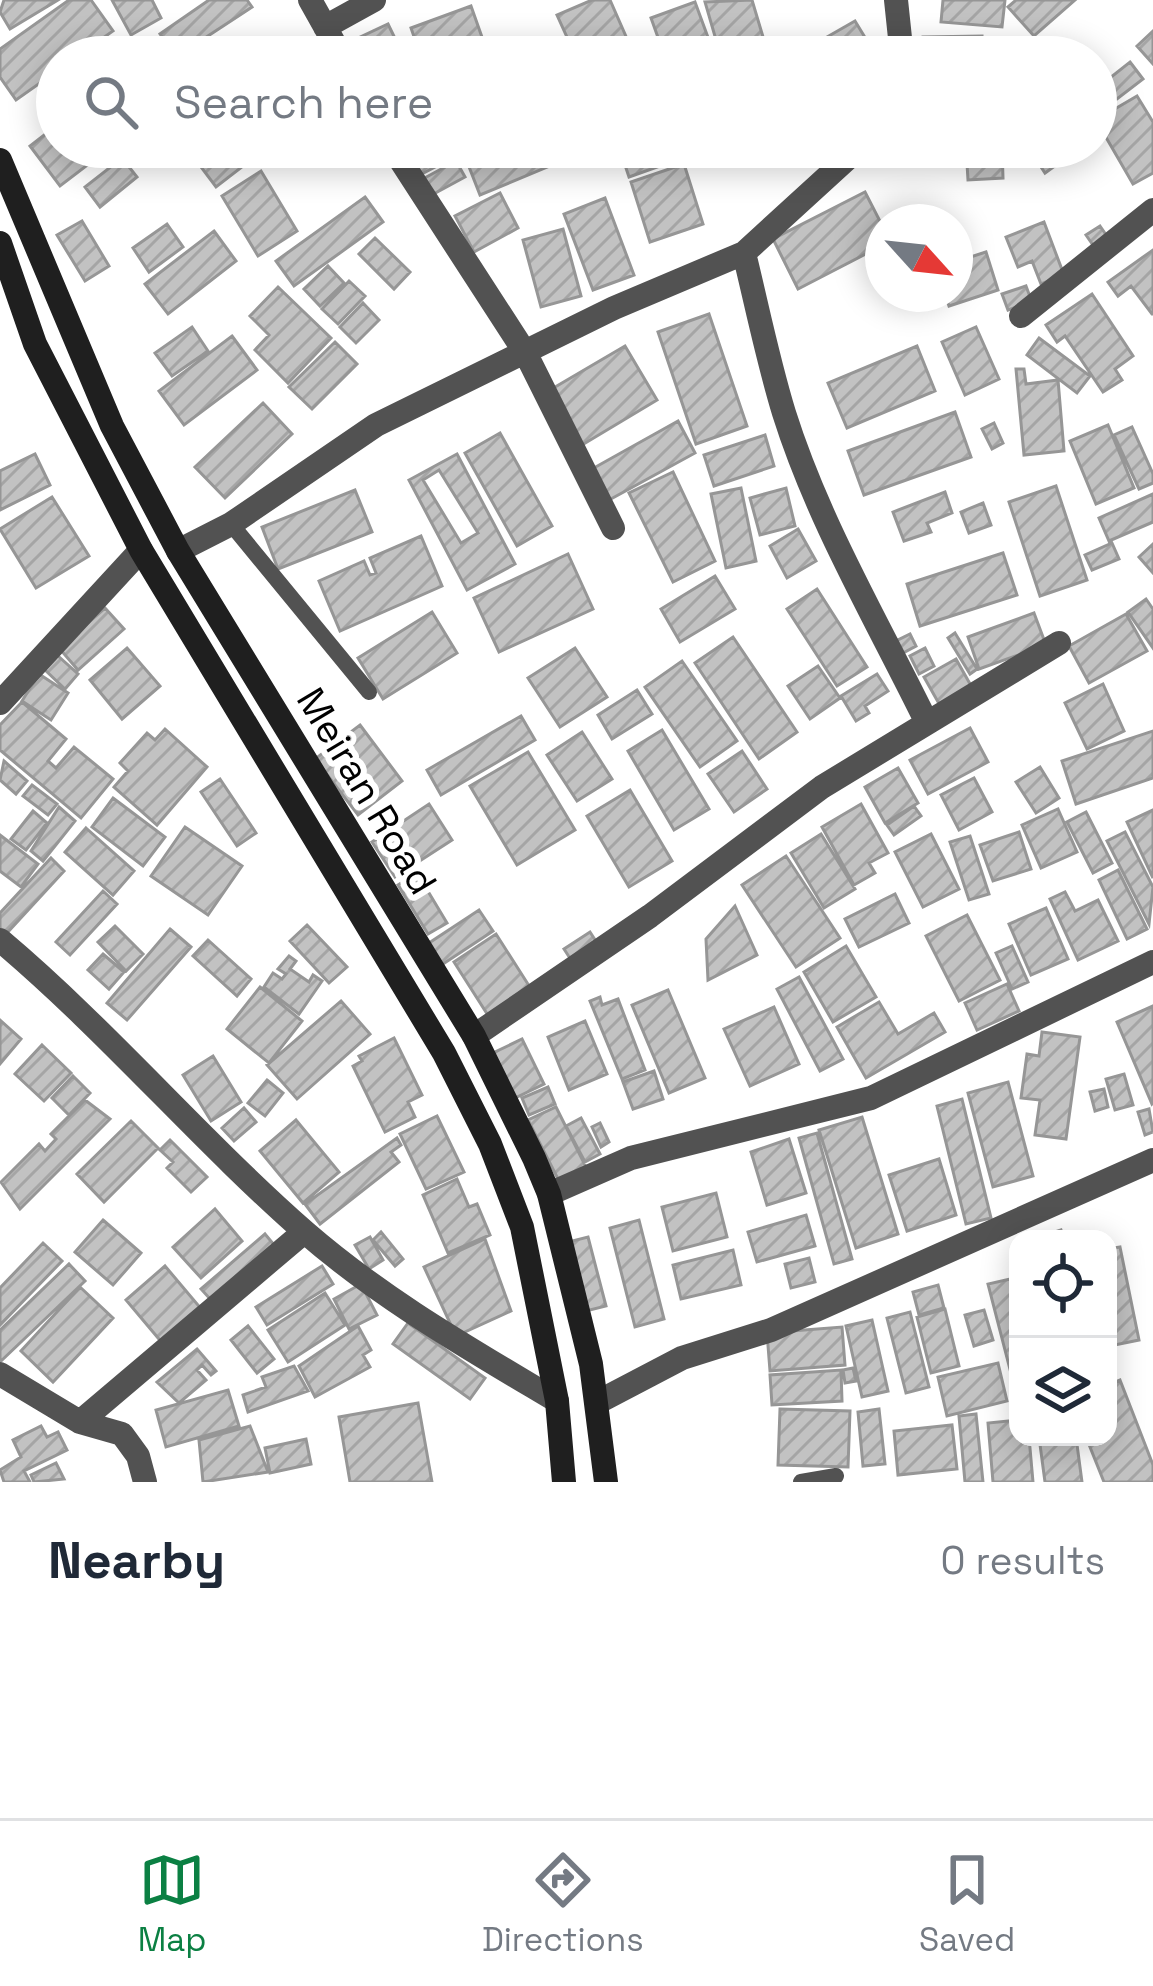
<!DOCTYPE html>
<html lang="en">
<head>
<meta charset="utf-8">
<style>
	body { margin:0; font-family:"Space Grotesk",sans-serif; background:#f6f6f7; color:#1f2937 }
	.controls { position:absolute; right:36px; bottom:36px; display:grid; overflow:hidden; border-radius:24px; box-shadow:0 6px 30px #0003 }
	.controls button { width:108px; height:108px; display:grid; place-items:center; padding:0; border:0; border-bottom:3px solid #e0e1e3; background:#fff; color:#1f2937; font:60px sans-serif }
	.compass { position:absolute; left:865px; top:204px; width:108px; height:108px; border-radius:50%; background:#fff; box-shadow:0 6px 30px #0003; rotate:117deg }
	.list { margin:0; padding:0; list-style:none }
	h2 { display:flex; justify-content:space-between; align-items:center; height:156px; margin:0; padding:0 48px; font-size:51px }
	h2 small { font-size:39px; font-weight:400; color:#747a83 }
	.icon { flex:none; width:66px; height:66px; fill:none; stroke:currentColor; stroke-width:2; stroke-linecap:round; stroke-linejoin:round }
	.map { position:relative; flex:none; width:1153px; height:1482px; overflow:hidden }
	.search { position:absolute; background:#fff; box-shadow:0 6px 30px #0003; left:36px; right:36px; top:36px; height:132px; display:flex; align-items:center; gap:30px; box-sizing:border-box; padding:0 42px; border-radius:66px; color:#747a83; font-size:45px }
	.sheet { height:336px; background:#fff }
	nav { display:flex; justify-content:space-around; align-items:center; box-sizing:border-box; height:168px; border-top:3px solid #e0e1e3; background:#fff; font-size:33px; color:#747a83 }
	nav a { display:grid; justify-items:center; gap:6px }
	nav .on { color:#0b8043 }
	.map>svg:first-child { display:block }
</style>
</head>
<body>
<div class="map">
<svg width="1153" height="1482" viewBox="0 0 1153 1482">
	<defs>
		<pattern id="building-hatch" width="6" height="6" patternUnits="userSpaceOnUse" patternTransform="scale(3)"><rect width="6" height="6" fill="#c2c2c2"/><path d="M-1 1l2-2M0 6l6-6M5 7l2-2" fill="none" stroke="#a5a5a5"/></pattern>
	</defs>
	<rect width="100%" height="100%" fill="#fff"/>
	<path fill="url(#building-hatch)" stroke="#969696" stroke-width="3" fill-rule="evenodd" d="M4,0H58L10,29L0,12Z
		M69,0H91L113,31L76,57H57V71L16,100L0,77V49Z
		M112,0H152L161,18L131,35Z
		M209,0H247L252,7L176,57L160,34Z
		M592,0H610L635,57H576L557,15Z
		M752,0L769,57H721L705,2Z
		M943,0H1005L1002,27L941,22Z
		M1016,0H1075L1034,36L1008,7Z
		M695,2L713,51L665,57L651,18Z
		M471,6L489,57H421L411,28Z
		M855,21L869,44L848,57H829L820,41Z
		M388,24L404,57H362L354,40Z
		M1153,31V64L1137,46Z
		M982,36V57H923V37Z
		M1130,62L1143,79L1096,115V89Z
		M1137,96L1153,122V173L1133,184L1096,120Z
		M57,125V147H111L60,186L30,146Z
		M186,147H235L247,163L216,187Z
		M401,147H447L452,158L416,177Z
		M494,147H579L581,153L480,195L466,159Z
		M619,147H681L685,157L629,177Z
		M692,147H714L715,151L695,157Z
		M966,147H1002L1003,178L968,180Z
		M1028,147H1081L1045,173Z
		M122,158L137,177L100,207L85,187Z
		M456,161L465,177L428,197L419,181Z
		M684,164L703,224L650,242L631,182Z
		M261,171L297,231L258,256L222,196Z
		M865,192L883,227V245L798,289L773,239Z
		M500,193L518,228L474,252L455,216Z
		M365,197L383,222L294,286L276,261Z
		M605,198L634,275L593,290L564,214Z
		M82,221L109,266L85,281L57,235Z
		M1044,222L1064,275L1041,284L1032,261L1018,267L1006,237Z
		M167,224L183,247L149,272L133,248Z
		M1100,226L1109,239L1095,248L1086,235Z
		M563,229L581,296L541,307L523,240Z
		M214,231L236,261L168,314L145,284Z
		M375,238L410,272L394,289L359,254Z
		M1153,250V314H1152L1131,286L1118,296L1108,282Z
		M986,252L998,290L949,306L945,294H955V262Z
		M328,266L344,283L320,306L304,289Z
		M349,281L365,296L338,324L322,309Z
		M1026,286L1032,302L1008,310L1002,294Z
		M278,287L331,338L288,383L255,350L269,335L250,316Z
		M1092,294L1133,356L1115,369L1122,380L1103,392L1065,336L1057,342L1046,325Z
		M363,303L379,320L356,343L340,327Z
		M709,314L747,426L696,444L658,332Z
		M192,327L208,351L172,376L155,353Z
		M976,327L999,379L965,395L942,342Z
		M232,336L257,370L184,425L159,391Z
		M1039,338L1090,376L1077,393L1027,355Z
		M335,342L357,364L312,409L289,387Z
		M625,346L657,400L582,445L550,390Z
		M917,346L935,391L847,428L828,383Z
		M1016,369H1024L1026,384L1058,380L1064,451L1024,455Z
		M263,403L292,434L225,498L195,467Z
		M955,412L971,457L864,495L848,451Z
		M678,421L695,453L609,500L592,469Z
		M994,423L1003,443L992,449L982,429Z
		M1108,425L1134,488L1096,504L1070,441Z
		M1132,427L1153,474V483L1139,489L1114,435Z
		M500,433L552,526L517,546L465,453Z
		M765,435L774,466L714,486L704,455Z
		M35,454L50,485L0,510V471Z
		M457,454L515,564L467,590L409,480ZM439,470L478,533L461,543L423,480Z
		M673,472L715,561L673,582L629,493Z
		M1056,486L1087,580L1040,596L1009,502Z
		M741,488L756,561L726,568L711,494Z
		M786,488L795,526L760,535L750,498Z
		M355,490L372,532L278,569L262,527Z
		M945,492L952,513L927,523L931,532L904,541L893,512Z
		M1153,494V522L1109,541L1099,518Z
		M52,497L89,556L36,588L0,529Z
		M983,503L991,525L969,533L961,512Z
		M798,529L816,561L787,578L770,546Z
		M421,536L442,586L340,631L319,581L364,561L370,575L376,573L370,558Z
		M1112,543L1119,559L1092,570L1085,555Z
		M1153,544V573L1139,557Z
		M1003,553L1017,595L920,626L907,584Z
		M568,554L593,609L499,652L474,598Z
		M715,576L735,609L680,642L661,609Z
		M817,589L867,667L837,686L787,609Z
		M1146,599L1153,609V648L1128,612Z
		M105,608L124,629L78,670L59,648Z
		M432,612L457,653L383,699L358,658Z
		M1034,613L1046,645L979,669L968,637Z
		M1126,614L1147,651L1089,683L1069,646Z
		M955,633L977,669L970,674L948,638Z
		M910,634L916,646L903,653L896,641Z
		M733,637L797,732L759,759L695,663Z
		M127,648L160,686L122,719L90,680Z
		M575,648L607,697L560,727L528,678Z
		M925,648L934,666L919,674L910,656Z
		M57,655L78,674L65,689L44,669Z
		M956,659L974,691L942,709L924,677Z
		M682,661L737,741L700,767L645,687Z
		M818,666L840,698L810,719L788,686Z
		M39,674L68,693L51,720L22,701Z
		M877,674L888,691L865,706L869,713L856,721L841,696Z
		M1103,684L1124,731L1087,749L1065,703Z
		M637,690L652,714L612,739L598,715Z
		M22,702L66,739L48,761L56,768L74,747L113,779L81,818L0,750V725Z
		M521,716L535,740L441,795L427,770Z
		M360,725L402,781L358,815L315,759Z
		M970,728L988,762L928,794L910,760Z
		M165,729L207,767L157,825L114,787L128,771L120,763L147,733L155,740Z
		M662,730L709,809L674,830L628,751Z
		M1153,731V778L1076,804L1062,761Z
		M582,732L612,779L577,801L547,755Z
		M742,751L767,789L734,812L708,774Z
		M528,752L575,830L517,865L470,786Z
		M4,761L27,781L16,794L0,780Z
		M1040,767L1059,798L1036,813L1016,782Z
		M898,768L918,803L885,823L865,787Z
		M974,778L992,812L959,830L941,795Z
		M220,779L256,833L237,846L201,792Z
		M32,785L57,804L48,815L23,796Z
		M630,790L672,861L629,887L587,816Z
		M113,798L165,837L143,866L92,827Z
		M429,804L452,840L395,877L372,842Z
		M861,804L888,853L869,863L875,873L854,885L822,827Z
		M914,806L921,816L894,835L887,825Z
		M59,807L75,821L43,861L31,851Z
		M1058,809L1077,852L1041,868L1022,825Z
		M1153,810V878L1127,822Z
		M33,811L47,823L26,850L11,839Z
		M1086,812L1112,863L1093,873L1067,822Z
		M185,827L242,866L208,915L151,876Z
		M86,828L134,871L113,895L65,852Z
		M1019,832L1031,869L993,881L980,845Z
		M1125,832L1153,887L1149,924L1107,841Z
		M821,834L855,889L824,908L791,853Z
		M931,834L959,889L923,907L895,852Z
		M0,835L38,864L21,887L0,871Z
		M970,836L989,894L969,900L950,842Z
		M786,856L840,938L796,967L742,885Z
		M51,858L64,871L6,934L0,928V913Z
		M1118,870L1147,929L1127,939L1099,880Z
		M417,873L447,923L428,934L398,885Z
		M103,891L117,904L70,955L56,942Z
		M1065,892L1075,911L1098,900L1118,941L1078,960L1050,899Z
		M895,894L909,923L859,947L845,919Z
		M735,906L757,955L708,980L706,939Z
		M1046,908L1068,959L1031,975L1009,924Z
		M479,910L493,931L440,966L426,945Z
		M967,915L1000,980L959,1001L926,936Z
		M307,925L347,967L329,983L290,941Z
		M115,926L143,954L126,971L98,942Z
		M170,929L191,947L127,1020L107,1003Z
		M590,932L601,949L575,966L564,949Z
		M496,934L533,992L491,1020L454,962Z
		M208,940L251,979L237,996L193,956Z
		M846,946L876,997L833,1022L804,972Z
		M1012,946L1028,982L1012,989L996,953Z
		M103,954L124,972L109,989L88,970Z
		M289,956L296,961L290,969L309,982L313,975L322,981L299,1014L264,987L273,973L282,979L286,974L278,969Z
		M799,977L843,1059L820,1071L777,989Z
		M1007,984L1019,1011L977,1030L965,1003Z
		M260,987L302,1021L269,1063L227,1029Z
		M668,990L705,1078L669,1093L632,1005Z
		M600,997L602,1005L618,999L645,1070L622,1079L590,1001Z
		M341,1001L370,1034L297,1099L267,1065Z
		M879,1002L898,1034L934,1013L945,1032L866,1078L837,1027Z
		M1153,1006V1103L1152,1104L1117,1022Z
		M774,1007L799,1064L750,1086L724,1029Z
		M0,1020L21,1039L0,1064Z
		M585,1021L607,1074L569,1090L548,1037Z
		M1042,1032L1080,1037L1066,1139L1035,1135L1040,1100L1021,1098L1027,1054L1039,1056Z
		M394,1038L422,1095L408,1102L415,1117L385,1132L353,1066L362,1061L359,1056Z
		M522,1039L544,1084L515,1098L493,1053Z
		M42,1045L71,1073L44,1101L15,1074Z
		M213,1056L241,1102L211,1121L183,1075Z
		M654,1071L663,1099L633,1109L623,1082Z
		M1124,1074L1133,1105L1115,1110L1106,1079Z
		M73,1076L90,1093L69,1115L52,1098Z
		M267,1080L283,1093L265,1116L248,1103Z
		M1008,1082L1033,1176L993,1187L968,1093Z
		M548,1087L555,1104L529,1115L522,1098Z
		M1104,1089L1108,1107L1095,1111L1090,1092Z
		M962,1099L991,1218L966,1224L937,1106Z
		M85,1100L110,1119L20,1209L1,1182L39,1144L45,1151L56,1139L51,1134Z
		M556,1107L586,1167L559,1181L528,1120Z
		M244,1108L256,1122L234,1141L222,1128Z
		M1149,1109L1153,1132L1145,1135L1138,1112Z
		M437,1116L464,1172L426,1189L400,1134Z
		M862,1117L898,1234L856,1248L819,1130Z
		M581,1118L600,1154L585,1162L566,1126Z
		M296,1120L339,1172L303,1203L260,1151Z
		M131,1121L158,1148L104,1202L77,1174Z
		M600,1123L609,1142L601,1147L592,1127Z
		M817,1133L852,1259L834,1264L799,1138Z
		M397,1138L401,1145L391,1152L399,1162L320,1224L305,1204Z
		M789,1139L806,1193L767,1205L751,1152Z
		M170,1140L207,1177L191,1192L167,1168L173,1162L160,1150Z
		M939,1159L956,1215L907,1231L889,1175Z
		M457,1179L469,1207L477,1204L490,1235L448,1253L423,1195Z
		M716,1193L727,1237L673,1251L662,1207Z
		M215,1209L242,1241L201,1278L173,1247Z
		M806,1215L815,1246L757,1262L748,1232Z
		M103,1220L141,1253L113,1285L75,1252Z
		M639,1220L664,1319L635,1327L610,1228Z
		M1061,1230L1064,1239H1034Z
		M381,1232L403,1259L395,1266L373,1240Z
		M265,1234L275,1246L211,1300L201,1289Z
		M370,1237L383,1260L369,1269L355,1245Z
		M588,1237L606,1306L586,1311L568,1242Z
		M485,1239L511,1311L456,1336L424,1267Z
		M43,1243L62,1261L0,1325V1288Z
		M1120,1247L1139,1340L1110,1346L1108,1249Z
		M733,1250L741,1285L681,1299L673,1265Z
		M809,1258L815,1282L791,1288L785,1264Z
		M69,1264L85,1281L0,1362V1330Z
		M165,1266L203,1311L164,1345L126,1300Z
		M322,1266L333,1284L267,1325L256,1307Z
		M1010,1279L1018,1310L1014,1385L988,1284Z
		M361,1284L377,1315L349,1329L334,1299Z
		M938,1285L944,1308L919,1315L913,1292Z
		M80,1287L113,1318L53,1382L21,1351Z
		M325,1293L345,1325L288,1362L268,1330Z
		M945,1309L959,1366L931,1373L917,1317Z
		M984,1310L993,1340L974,1346L965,1315Z
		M910,1312L929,1387L906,1393L887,1318Z
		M872,1320L888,1391L862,1397L846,1326Z
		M408,1323L485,1378L470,1399L393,1344Z
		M248,1326L274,1359L257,1373L231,1340Z
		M358,1326L371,1350L363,1355L370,1367L315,1397L299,1366Z
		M842,1327L845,1365L770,1371L767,1333Z
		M197,1349L216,1371L211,1375L202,1365L197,1370L206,1380L179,1403L157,1382Z
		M998,1363L1007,1401L947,1416L938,1377Z
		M294,1366L308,1391L248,1412L243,1395L266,1387L262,1377Z
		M853,1368L856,1381L845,1383L843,1370Z
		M841,1370L842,1401L772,1405L770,1375Z
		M1120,1380L1153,1465V1482H1104L1086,1437H1108V1385Z
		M228,1390L239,1426L166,1447L156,1410Z
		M418,1403L432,1482H350L339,1417Z
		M780,1409L850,1411L848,1467L778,1465Z
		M879,1409L885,1464L863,1466L858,1412Z
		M976,1414L983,1482H965L959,1416Z
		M1018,1420V1437H1029L1033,1482H993L988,1423Z
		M952,1425L957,1469L898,1475L894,1431Z
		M41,1426L47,1437L58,1432L67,1450L24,1471L30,1482H4L0,1470L21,1457L13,1440Z
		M250,1426L268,1472L203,1482L199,1440Z
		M1039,1437H1076L1082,1482H1045Z
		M306,1439L311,1464L270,1473L265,1448Z
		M56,1463L64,1479L34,1482L31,1475Z"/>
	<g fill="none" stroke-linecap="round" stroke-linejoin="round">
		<path stroke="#525252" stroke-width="16" d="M231,524L369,692
			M801,1482L836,1476"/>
		<path stroke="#525252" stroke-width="24" d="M310,0L342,57
			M896,0L902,57
			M325,27L374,0
			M392,147L526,354L613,528
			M744,253C757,306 768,361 784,413C818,521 876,619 926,721
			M1021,316L1153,210
			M178,551L231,524L376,425L614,308L744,253L860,147
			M0,703L141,550
			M0,940C108,1031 199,1139 305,1232C382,1299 470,1349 557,1401
			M474,1036L650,916L822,787L1059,643
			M549,1194L631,1158L871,1098L1153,962
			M0,1374L80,1422L122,1434L138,1456L145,1482
			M598,1402L682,1358L771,1330L1153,1160
			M80,1422L304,1232"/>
		<path stroke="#1f1f1f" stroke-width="24" d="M0,160L112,426L178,551L474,1036L534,1158L549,1194L591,1364L606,1482
			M0,243L35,344L141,550L444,1053L490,1144L522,1227L557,1401L564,1482"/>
	</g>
	<g text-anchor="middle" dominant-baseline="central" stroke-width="12" stroke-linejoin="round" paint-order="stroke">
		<g font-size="39" fill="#000" stroke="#fff">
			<text transform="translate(367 791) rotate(59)">Meiran Road</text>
		</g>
	</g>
</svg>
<div class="controls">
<button><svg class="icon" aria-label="locate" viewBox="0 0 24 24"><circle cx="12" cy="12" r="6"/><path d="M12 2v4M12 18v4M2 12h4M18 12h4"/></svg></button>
<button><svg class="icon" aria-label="layers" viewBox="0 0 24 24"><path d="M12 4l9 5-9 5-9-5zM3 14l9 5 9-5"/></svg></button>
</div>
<svg class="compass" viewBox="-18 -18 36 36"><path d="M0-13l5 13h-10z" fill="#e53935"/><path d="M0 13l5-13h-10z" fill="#747a83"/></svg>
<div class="search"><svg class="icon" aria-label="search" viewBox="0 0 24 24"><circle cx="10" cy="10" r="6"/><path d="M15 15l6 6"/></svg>Search here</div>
</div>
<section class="sheet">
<h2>Nearby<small>0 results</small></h2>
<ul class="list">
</ul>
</section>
<nav>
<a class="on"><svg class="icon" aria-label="map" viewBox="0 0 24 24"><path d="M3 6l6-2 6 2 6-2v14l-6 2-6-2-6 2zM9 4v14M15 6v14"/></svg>Map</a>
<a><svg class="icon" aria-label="directions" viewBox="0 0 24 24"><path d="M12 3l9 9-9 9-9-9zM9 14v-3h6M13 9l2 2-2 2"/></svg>Directions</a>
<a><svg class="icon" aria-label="saved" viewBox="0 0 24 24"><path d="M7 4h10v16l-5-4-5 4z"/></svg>Saved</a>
</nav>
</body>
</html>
